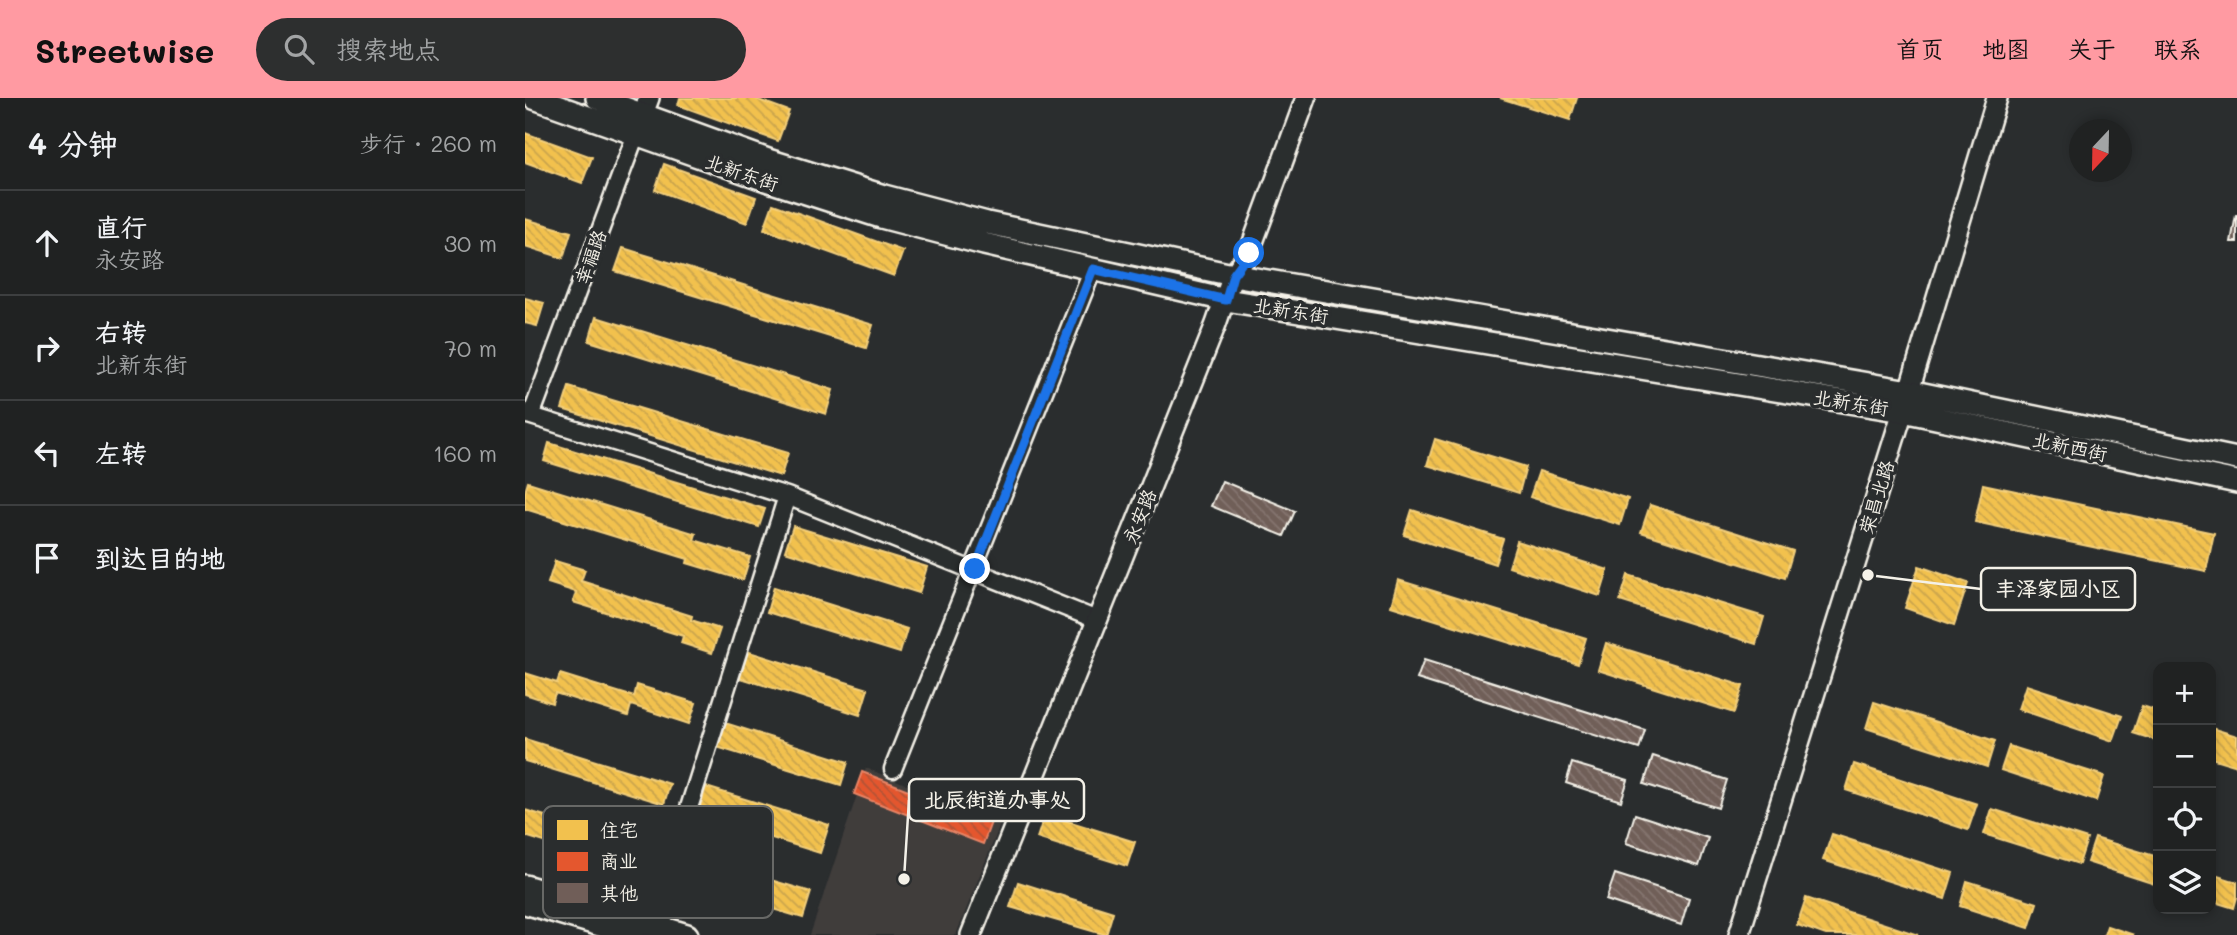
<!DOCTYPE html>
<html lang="zh">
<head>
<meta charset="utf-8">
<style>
	body { margin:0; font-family:Mali,"LXGW WenKai TC",sans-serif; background:#2d2f2f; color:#f1f3f6 }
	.controls { position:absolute; right:21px; bottom:21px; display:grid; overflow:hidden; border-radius:14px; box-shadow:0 4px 10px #0003 }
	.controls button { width:63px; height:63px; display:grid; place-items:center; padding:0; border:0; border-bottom:2px solid #3d3f40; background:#202222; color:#f1f3f6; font:35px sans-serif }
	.compass { position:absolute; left:1544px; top:21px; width:63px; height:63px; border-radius:50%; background:#202222; box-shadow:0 4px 10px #0003; rotate:202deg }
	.stop { position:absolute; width:21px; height:21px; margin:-16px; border:5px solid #1a73e8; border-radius:50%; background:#fff }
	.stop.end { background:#1a73e8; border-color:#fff; box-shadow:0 2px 7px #0008 }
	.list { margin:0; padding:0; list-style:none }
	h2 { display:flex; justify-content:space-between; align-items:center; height:91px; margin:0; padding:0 28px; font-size:30px }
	h2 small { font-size:23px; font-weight:400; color:#a2a4a5 }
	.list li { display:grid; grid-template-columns:46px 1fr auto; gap:21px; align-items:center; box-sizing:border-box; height:105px; padding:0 28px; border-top:2px solid #3d3f40 }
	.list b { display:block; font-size:26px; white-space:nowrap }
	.list p { margin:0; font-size:23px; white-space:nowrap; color:#a2a4a5 }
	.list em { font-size:23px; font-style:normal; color:#a2a4a5 }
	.icon { flex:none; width:38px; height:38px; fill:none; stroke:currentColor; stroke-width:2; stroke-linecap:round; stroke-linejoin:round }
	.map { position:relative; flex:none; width:1712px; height:837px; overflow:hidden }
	header { display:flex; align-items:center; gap:42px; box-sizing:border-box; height:98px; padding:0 35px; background:#ff9aa2; color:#111 }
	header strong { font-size:33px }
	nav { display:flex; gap:38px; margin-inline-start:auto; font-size:24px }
	.search { width:490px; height:63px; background:#2d2f2f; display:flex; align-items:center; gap:18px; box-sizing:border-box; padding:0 24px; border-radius:38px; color:#a2a4a5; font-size:26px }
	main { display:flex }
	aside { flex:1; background:#202222 }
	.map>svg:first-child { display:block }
</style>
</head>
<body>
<header>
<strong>Streetwise</strong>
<div class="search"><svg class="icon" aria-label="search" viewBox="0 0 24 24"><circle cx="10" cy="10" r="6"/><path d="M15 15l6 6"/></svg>搜索地点</div>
<nav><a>首页</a><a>地图</a><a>关于</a><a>联系</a></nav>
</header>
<main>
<aside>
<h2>4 分钟<small>步行 · 260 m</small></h2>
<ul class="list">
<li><svg class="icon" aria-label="ahead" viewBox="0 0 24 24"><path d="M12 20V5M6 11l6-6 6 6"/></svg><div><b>直行</b><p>永安路</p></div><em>30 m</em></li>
<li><svg class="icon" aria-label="right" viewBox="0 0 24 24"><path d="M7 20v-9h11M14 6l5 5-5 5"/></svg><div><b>右转</b><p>北新东街</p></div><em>70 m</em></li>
<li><svg class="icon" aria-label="left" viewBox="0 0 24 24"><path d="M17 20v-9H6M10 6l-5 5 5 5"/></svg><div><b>左转</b></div><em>160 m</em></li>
<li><svg class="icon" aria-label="arrive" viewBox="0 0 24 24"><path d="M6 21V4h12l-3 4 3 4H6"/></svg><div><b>到达目的地</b></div></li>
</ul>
</aside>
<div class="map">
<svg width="1712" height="837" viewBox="0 0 1712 837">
	<defs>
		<pattern id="homes-back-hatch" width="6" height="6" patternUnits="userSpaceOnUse" patternTransform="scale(1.75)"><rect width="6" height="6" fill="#f2c14e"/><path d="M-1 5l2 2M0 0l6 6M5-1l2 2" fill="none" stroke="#c8a34c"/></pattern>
		<pattern id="shops-back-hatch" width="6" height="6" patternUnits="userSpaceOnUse" patternTransform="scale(1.75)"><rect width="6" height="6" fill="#e4572e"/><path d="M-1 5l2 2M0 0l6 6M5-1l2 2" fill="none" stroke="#ae5236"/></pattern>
		<pattern id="building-back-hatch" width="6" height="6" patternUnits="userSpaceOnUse" patternTransform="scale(1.75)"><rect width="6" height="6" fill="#705e58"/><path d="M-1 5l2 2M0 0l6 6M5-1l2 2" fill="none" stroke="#857670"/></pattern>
	</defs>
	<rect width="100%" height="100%" fill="#2a2d2e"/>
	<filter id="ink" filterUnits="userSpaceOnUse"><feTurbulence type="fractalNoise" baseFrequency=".0143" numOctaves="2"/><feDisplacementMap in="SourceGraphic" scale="14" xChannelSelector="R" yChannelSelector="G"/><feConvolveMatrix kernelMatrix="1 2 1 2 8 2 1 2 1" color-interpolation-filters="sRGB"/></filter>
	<g filter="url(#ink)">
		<path fill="#3f3c3b" d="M341,670L476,725L431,837H285Z"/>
		<path fill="url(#homes-back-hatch)" stroke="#f3cf7c" stroke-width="2" d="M155,0H228L264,13L253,43L153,7Z
			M975,0H1052L1045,22Z
			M0,35L67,59L57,85L0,64Z
			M139,66L231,99L222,125L130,92Z
			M248,106L378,153L369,178L239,131Z
			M0,121L46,134L38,160L0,148Z
			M98,150L348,227L341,250L90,173Z
			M0,200L19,205L12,228L0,225Z
			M71,219L308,292L301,316L64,243Z
			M44,289L263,355L256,378L37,311Z
			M910,341L1001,369L994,395L902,367Z
			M24,345L240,411L234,429L19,363Z
			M1014,373L1103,401L1095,427L1005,399Z
			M3,384L171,436L169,442L225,459L218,482L162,465L163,461L0,411V394Z
			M1458,386L1689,435L1681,473L1450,424Z
			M1125,407L1268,453L1260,480L1116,434Z
			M887,412L978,441L970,466L879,437Z
			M268,428L402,469L394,495L260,453Z
			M992,443L1083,472L1075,498L984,469Z
			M30,463L60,472L56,483L167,518L166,522L195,531L187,555L156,545L158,538L48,504L51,494L23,485Z
			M1394,468L1443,485L1429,527L1380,510Z
			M1103,477L1239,519L1231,546L1095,503Z
			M873,482L1061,540L1053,566L866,508Z
			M249,489L382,531L375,555L242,514Z
			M1081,545L1218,588L1209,615L1073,572Z
			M221,553L343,591L335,617L213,579Z
			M0,575L32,585L35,576L109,599L112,587L171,605L164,626L106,607L103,618L30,595L27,605L0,596Z
			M1501,587L1597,618L1588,643L1493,611Z
			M1349,604L1470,643L1462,669L1341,630Z
			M1617,608L1633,613V643L1608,635Z
			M200,625L323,664L316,687L192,649Z
			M1686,630L1712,638V668L1686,660Z
			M0,641L145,686L139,706L0,663Z
			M1484,648L1579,678L1571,703L1476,672Z
			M1329,666L1452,706L1443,732L1321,692Z
			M181,689L304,727L295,755L173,717Z
			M1467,711L1562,741L1554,766L1459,736Z
			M0,712L131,751L123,776L0,738Z
			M520,716L610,744L602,768L512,740Z
			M1307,736L1428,775L1420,801L1298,762Z
			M1570,740L1633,759V787L1562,764Z
			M161,757L286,794L278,820L153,783Z
			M1686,776L1712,784V799L1709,810L1686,803Z
			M1442,783L1512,805L1504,830L1435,808Z
			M493,784L588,814L581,837L485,809Z
			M1281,800L1393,837H1301L1272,827Z
			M1582,828L1609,837H1579Z"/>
		<path fill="url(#shops-back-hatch)" stroke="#e98566" stroke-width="2" d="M337,674L466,724L458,746L329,696Z"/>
		<path fill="url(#building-back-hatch)" stroke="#f4f1e8" stroke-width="2" d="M1711,117H1712V144H1706Z
			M697,383L770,413L759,438L686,408Z
			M899,562L1120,632L1114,651L892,581Z
			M1128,658L1202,682L1193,710L1119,686Z
			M1047,665L1103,682L1096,703L1041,685Z
			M1110,716L1183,740L1174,768L1101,745Z
			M1090,776L1164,800L1156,827L1081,802Z"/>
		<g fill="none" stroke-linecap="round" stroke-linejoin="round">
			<g stroke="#f4f1e8" stroke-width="21">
				<path id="minor" d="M0,316L262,398L572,522
					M6,318L111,36
					M368,671L568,171
					M124,837L262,398"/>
			</g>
			<g stroke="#f4f1e8" stroke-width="24">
				<path id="tertiary" d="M112,32L124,0
					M446,837L691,226L708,177L724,155L781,0
					M1214,837L1378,313L1472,0"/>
			</g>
			<g stroke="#f4f1e8" stroke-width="26">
				<path id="secondary" d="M9,0L241,82L356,119L459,146L701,202L1378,313L1712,384
					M72,0L246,63L359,98L462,125L708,177L1384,293L1712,361
					M0,788L162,837
					M0,805L109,837"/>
			</g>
			<use href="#minor" stroke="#2a2d2e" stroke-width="16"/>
			<use href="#tertiary" stroke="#2a2d2e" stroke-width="19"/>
			<use href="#secondary" stroke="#2a2d2e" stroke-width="21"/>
		</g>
	</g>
	<g fill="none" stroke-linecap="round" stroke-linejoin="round" filter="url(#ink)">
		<path stroke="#1a73e8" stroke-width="9" d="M450,471L568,171L701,202L708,177L724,155"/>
	</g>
	<g text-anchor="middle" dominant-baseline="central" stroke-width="7" stroke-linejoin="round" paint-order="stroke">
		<g font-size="19" fill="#f4f1e8" stroke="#2a2d2e">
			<text transform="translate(217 74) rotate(19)">北新东街</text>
			<text transform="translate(65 159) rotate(-70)">幸福路</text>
			<text transform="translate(766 212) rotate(9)">北新东街</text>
			<text transform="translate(1326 304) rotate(9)">北新东街</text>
			<text transform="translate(1545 348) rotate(12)">北新西街</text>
			<text transform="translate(1351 399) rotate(-73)">荣昌北路</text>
			<text transform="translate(614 418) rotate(-68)">永安路</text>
		</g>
	</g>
	<rect x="18" y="708" width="230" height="112" rx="10" fill="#2a2d2e" stroke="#676866" stroke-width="2"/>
	<rect x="32" y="722" width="31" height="20" fill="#f2c14e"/>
	<rect x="32" y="754" width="31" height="19" fill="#e4572e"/>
	<rect x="32" y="785" width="31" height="20" fill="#705e58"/>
	<g font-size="19" fill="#f4f1e8">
		<text x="75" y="739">住宅</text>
		<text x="75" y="770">商业</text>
		<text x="75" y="802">其他</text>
	</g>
	<path fill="none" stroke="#f4f1e8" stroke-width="2.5" d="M1343 477L1456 491M379 781L384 702"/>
	<g fill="#f4f1e8" stroke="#2a2d2e" stroke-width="2.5">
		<circle cx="1343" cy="477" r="7"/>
		<circle cx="379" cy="781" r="7"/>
	</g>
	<g fill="#2a2d2e" stroke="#f4f1e8" stroke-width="2.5">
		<rect x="1456" y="470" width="154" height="42" rx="7"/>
		<rect x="384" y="681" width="175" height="42" rx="7"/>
	</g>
	<g font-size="21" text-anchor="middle" font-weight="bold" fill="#f4f1e8">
		<text x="1533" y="498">丰泽家园小区</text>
		<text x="472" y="709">北辰街道办事处</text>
	</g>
</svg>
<div class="controls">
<button>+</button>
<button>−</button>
<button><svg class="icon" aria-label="locate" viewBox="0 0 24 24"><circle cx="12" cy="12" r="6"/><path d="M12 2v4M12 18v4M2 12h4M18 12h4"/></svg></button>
<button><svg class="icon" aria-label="layers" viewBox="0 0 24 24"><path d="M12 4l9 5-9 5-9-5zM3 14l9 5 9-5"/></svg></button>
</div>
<svg class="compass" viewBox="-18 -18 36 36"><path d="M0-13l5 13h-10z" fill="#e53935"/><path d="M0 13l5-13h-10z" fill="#a2a4a5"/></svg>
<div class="stop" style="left:724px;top:155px"></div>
<div class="stop end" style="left:450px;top:471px"></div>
</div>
</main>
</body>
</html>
